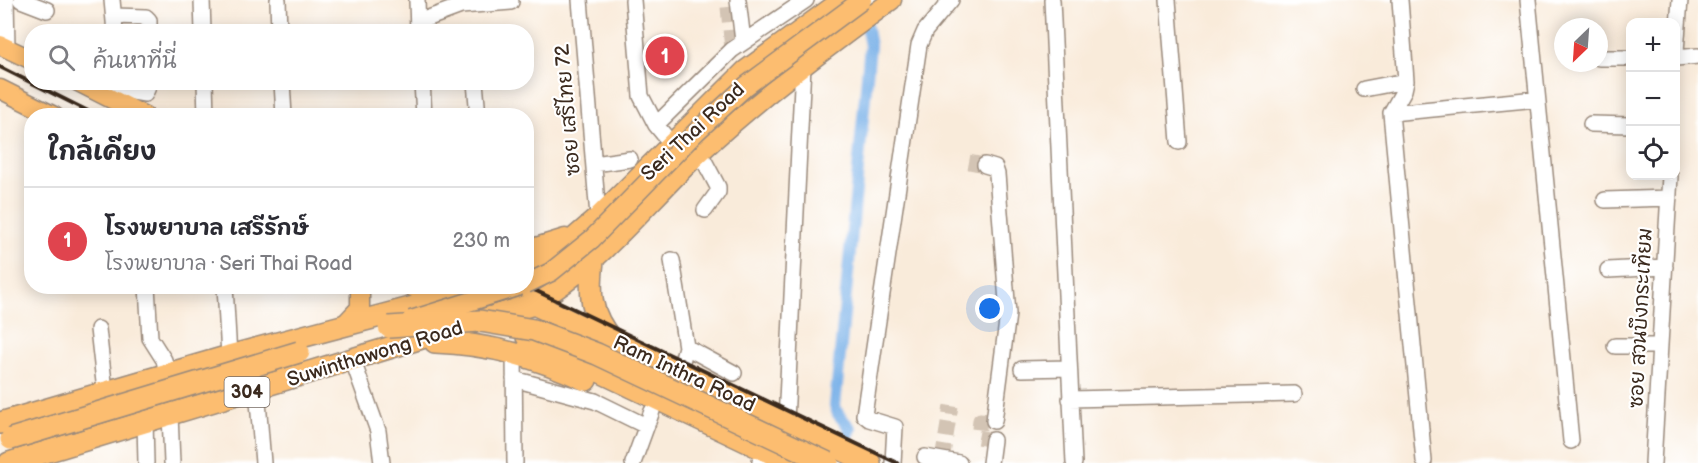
<!DOCTYPE html>
<html lang="th">
<head>
<meta charset="utf-8">
<style>
	body { margin:0; font-family:"Balsamiq Sans","Playpen Sans Thai",sans-serif; background:#f2f2f3; color:#2b2b33 }
	.controls { position:absolute; right:18px; top:18px; display:grid; overflow:hidden; border-radius:12px; box-shadow:0 3px 15px #0003 }
	.controls button { width:54px; height:54px; display:grid; place-items:center; padding:0; border:0; border-bottom:2px solid #e1e1e2; background:#fff; color:#2b2b33; font:30px sans-serif }
	.compass { position:absolute; left:1554px; top:18px; width:54px; height:54px; border-radius:50%; background:#fff; box-shadow:0 3px 15px #0003; rotate:205deg }
	.you { position:absolute; left:990px; top:309px; width:21px; height:21px; margin:-15px; border:4px solid #fff; border-radius:50%; background:#1a73e8; box-shadow:0 0 0 9px #1a73e833 }
	.badge { display:grid; place-items:center; width:39px; height:39px; border-radius:50%; background:#0f766e; color:#fff; font-size:20px; font-weight:700 }
	.pin { position:absolute; translate:-50% -50%; border:3px solid #fff; box-shadow:0 2px 6px #0006 }
	.list { margin:0; padding:0; list-style:none }
	h2 { display:flex; justify-content:space-between; align-items:center; height:78px; margin:0; padding:0 24px; font-size:26px }
	h2 small { font-size:20px; font-weight:400; color:#7c7c81 }
	.list li { display:grid; grid-template-columns:39px 1fr auto; gap:18px; align-items:center; box-sizing:border-box; height:108px; padding:0 24px; border-top:2px solid #e1e1e2 }
	.list b { display:block; font-size:22px; white-space:nowrap }
	.list p { margin:0; font-size:20px; white-space:nowrap; color:#7c7c81 }
	.list em { font-size:20px; font-style:normal; color:#7c7c81 }
	.icon { flex:none; width:33px; height:33px; fill:none; stroke:currentColor; stroke-width:2; stroke-linecap:round; stroke-linejoin:round }
	.map { position:relative; flex:none; width:1698px; height:463px; overflow:hidden }
	.search { position:absolute; background:#fff; box-shadow:0 3px 15px #0003; left:24px; top:24px; width:510px; height:66px; display:flex; align-items:center; gap:15px; box-sizing:border-box; padding:0 21px; border-radius:24px; color:#7c7c81; font-size:22px }
	.panel { position:absolute; background:#fff; box-shadow:0 3px 15px #0003; left:24px; top:108px; width:510px; height:186px; border-radius:24px }
	.map>svg:first-child { display:block }
</style>
</head>
<body>
<div class="map">
<svg width="1698" height="463" viewBox="0 0 1698 463">
	<rect width="100%" height="100%" fill="#fff"/>
	<filter id="ink" filterUnits="userSpaceOnUse"><feTurbulence type="fractalNoise" baseFrequency=".0167" numOctaves="2"/><feDisplacementMap in="SourceGraphic" scale="12" xChannelSelector="R" yChannelSelector="G"/><feConvolveMatrix kernelMatrix="1 2 1 2 8 2 1 2 1" color-interpolation-filters="sRGB"/></filter>
	<filter id="wash" filterUnits="userSpaceOnUse"><feTurbulence type="fractalNoise" baseFrequency=".008" numOctaves="4" result="noise"/><feDisplacementMap in="SourceGraphic" scale="24" xChannelSelector="R" yChannelSelector="G"/><feGaussianBlur stdDeviation="1.35" result="paint"/><feColorMatrix in="noise" values="0 0 0 0 0 0 0 0 0 0 0 0 0 0 0 0 0 1.4 0 .05"/><feComposite in="paint" operator="in"/></filter>
	<g filter="url(#wash)">
		<rect width="100%" height="100%" fill="#f9ebda"/>
		<g fill="none" stroke-linecap="round" stroke-linejoin="round">
			<path stroke="#79b1e8" stroke-width="12" d="M848,436L851,429L838,414L835,406L870,46L864,13"/>
		</g>
	</g>
	<g filter="url(#ink)">
		<g fill="none" stroke-linecap="round" stroke-linejoin="round">
			<path stroke="#d3c4b4" stroke-width="15" stroke-dasharray="15 8" stroke-linecap="butt" d="M728,7L732,50
				M969,162L985,165
				M993,440L978,437L980,420L994,421
				M942,460L951,406"/>
			<g stroke="#9a8a7c" stroke-width="18">
				<path id="minor" d="M6,0L7,48
					M21,0L47,10
					M112,0L115,32
					M202,0L203,32
					M278,0L279,32
					M417,0L418,32
					M580,0L598,216
					M633,0L641,96L656,125L670,142
					M738,0L743,41
					M1052,0L1074,463
					M1168,0L1179,142
					M1528,0L1571,441
					M114,16L146,17L149,20V32
					M418,22L461,6L511,2
					M1676,51L1680,0
					M1599,58H1630
					M1676,58L1698,56
					M205,82L206,116
					M282,82L284,116
					M422,82L424,116
					M475,82L478,116
					M115,89L145,94L150,82
					M1364,89L1406,81
					M1391,113L1404,90L1406,81L1400,0
					M1591,124L1630,125
					M656,125L732,50L806,0
					M700,153L718,187V192L705,210
					M594,164L630,159
					M985,165L995,168L997,174L1008,314L994,421
					M1605,200L1669,198
					M672,260L686,347L679,372
					M1608,270L1665,267
					M147,286L150,338L164,360L167,373
					M225,286L229,356
					M98,329L105,391
					M1615,346H1660
					M686,347L734,373
					M514,351L515,463
					M353,361L378,431L382,463
					M1022,369L1069,368
					M514,379L595,401L646,426
					M257,389L263,463
					M1070,399L1294,394
					M170,414L172,463
					M145,421L146,463
					M786,422L803,65
					M925,457L959,463
					M1424,461L1391,113L1537,99
					M633,463L652,411
					M760,463V461
					M893,463L895,427L869,419L864,415L919,45L925,31L951,0
					M990,463L993,440
					M1653,463L1670,176"/>
			</g>
			<g stroke="#9a8a7c" stroke-width="21">
				<path id="major" d="M0,45L32,60
					M78,82L145,116
					M0,89L54,116
					M526,250L565,238
					M526,271L561,248L598,216L745,70L841,0
					M410,286L441,301
					M534,304C599,267 645,205 699,154C760,97 826,49 892,0
					M344,325L360,308V286"/>
			</g>
			<g stroke="#9a8a7c" stroke-width="24">
				<path id="highway" d="M593,261C589,293 590,314 611,339
					M521,298L870,463
					M527,337L792,463
					M435,342C490,344 537,357 586,380
					M0,423L229,356L482,289
					M9,463L534,304"/>
			</g>
			<use href="#minor" stroke="#fff" stroke-width="15"/>
			<use href="#major" stroke="#fcbd6f" stroke-width="18"/>
			<use href="#highway" stroke="#fcbd6f" stroke-width="21"/>
			<path stroke="#3b2a1e" stroke-width="4" d="M0,67L98,116
				M526,286L897,463"/>
			<g stroke="#9a8a7c" stroke-width="21" stroke-linecap="butt">
				<path id="major-bridge" d="M526,284L551,272L592,239L696,132L746,86L862,0
					M411,320L520,286"/>
			</g>
			<g stroke="#9a8a7c" stroke-width="24" stroke-linecap="butt">
				<path id="highway-bridge" d="M389,327L480,321L534,330L597,354L828,463
					M11,439L299,352"/>
			</g>
			<use href="#major-bridge" stroke="#fcbd6f" stroke-width="18"/>
			<use href="#highway-bridge" stroke="#fcbd6f" stroke-width="21"/>
		</g>
	</g>
	<g text-anchor="middle" dominant-baseline="central" stroke-width="4.5" stroke-linejoin="round" paint-order="stroke">
		<rect fill="#fff" stroke="#766a62" stroke-width="1.5" x="224.5" y="377" width="45" height="30" rx="4.5"/>
		<g font-size="18" font-weight="bold" fill="#3b2a1e">
			<text x="247" y="392">304</text>
		</g>
		<g font-size="20" fill="#3b2a1e" stroke="#fff">
			<text transform="translate(568 110) rotate(-95)">ซอย เสรีไทย 72</text>
			<text transform="translate(693 132) rotate(-43)">Seri Thai Road</text>
			<text transform="translate(1641 318) rotate(-87)">ซอย สวนบึงกระเทียม</text>
			<text transform="translate(375 354) rotate(-17)">Suwinthawong Road</text>
			<text transform="translate(684 374) rotate(25)">Ram Inthra Road</text>
		</g>
	</g>
</svg>
<div class="controls">
<button>+</button>
<button>−</button>
<button><svg class="icon" aria-label="locate" viewBox="0 0 24 24"><circle cx="12" cy="12" r="6"/><path d="M12 2v4M12 18v4M2 12h4M18 12h4"/></svg></button>
</div>
<svg class="compass" viewBox="-18 -18 36 36"><path d="M0-13l5 13h-10z" fill="#e53935"/><path d="M0 13l5-13h-10z" fill="#7c7c81"/></svg>
<div class="you"></div>
<div class="pin badge" style="left:665px;top:56px;background:#e0444e">1</div>
<div class="search"><svg class="icon" aria-label="search" viewBox="0 0 24 24"><circle cx="10" cy="10" r="6"/><path d="M15 15l6 6"/></svg>ค้นหาที่นี่</div>
<section class="panel">
<h2>ใกล้เคียง<small></small></h2>
<ul class="list">
<li><span class="badge" style="background:#e0444e">1</span><div><b>โรงพยาบาล เสรีรักษ์</b><p>โรงพยาบาล · Seri Thai Road</p></div><em>230 m</em></li>
</ul>
</section>
</div>
</body>
</html>
